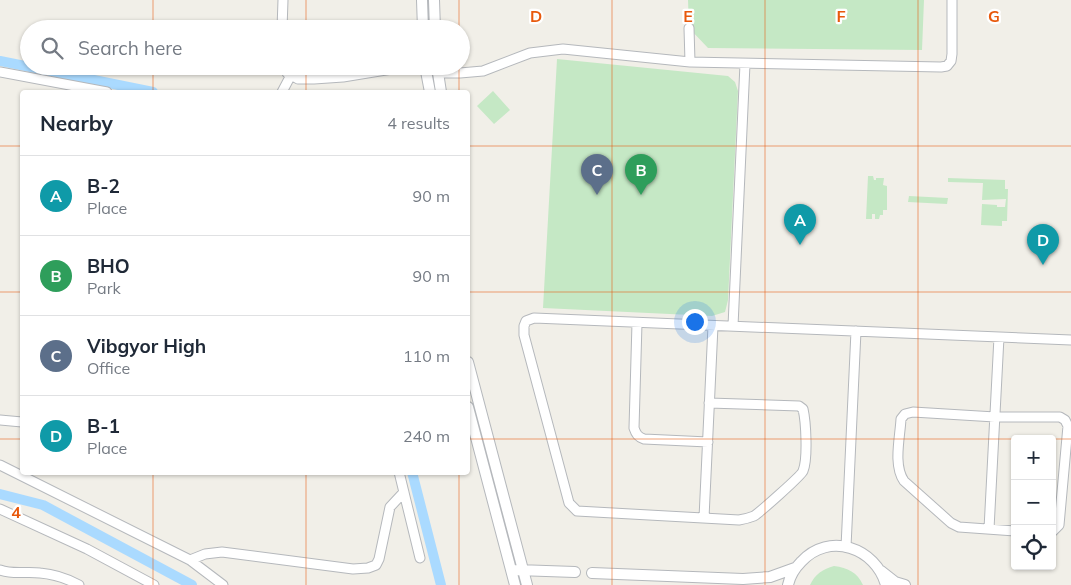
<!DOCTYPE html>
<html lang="en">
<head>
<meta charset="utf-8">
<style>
	body { margin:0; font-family:Mulish,sans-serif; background:#f2f2f3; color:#1f2937 }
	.controls { position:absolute; right:15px; bottom:15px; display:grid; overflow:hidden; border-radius:5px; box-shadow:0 1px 4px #0004 }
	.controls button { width:45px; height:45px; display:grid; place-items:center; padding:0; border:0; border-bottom:1px solid #e0e1e3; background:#fff; color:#1f2937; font:25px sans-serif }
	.you { position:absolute; left:694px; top:321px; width:18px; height:18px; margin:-12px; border:4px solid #fff; border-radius:50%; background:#1a73e8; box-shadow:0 0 0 8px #1a73e833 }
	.badge { display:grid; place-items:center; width:32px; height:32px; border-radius:50%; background:#ea4335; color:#fff; font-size:16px; font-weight:700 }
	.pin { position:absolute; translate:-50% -41px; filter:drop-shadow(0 1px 2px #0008) }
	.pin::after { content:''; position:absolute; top:26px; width:18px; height:15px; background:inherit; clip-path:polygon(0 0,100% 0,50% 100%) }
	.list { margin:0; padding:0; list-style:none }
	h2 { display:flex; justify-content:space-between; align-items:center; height:65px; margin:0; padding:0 20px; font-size:21px }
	h2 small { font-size:16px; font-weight:400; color:#747a83 }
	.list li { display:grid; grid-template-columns:32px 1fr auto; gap:15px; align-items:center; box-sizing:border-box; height:80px; padding:0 20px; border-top:1px solid #e0e1e3 }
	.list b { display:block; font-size:19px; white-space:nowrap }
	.list p { margin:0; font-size:16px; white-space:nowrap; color:#747a83 }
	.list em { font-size:16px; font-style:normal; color:#747a83 }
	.icon { flex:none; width:28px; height:28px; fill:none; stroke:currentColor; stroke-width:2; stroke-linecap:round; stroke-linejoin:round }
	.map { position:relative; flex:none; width:1071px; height:585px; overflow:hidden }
	.search { position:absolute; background:#fff; box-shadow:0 1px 4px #0004; left:20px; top:20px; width:450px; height:55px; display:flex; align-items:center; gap:12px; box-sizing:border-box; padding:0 18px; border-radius:28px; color:#747a83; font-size:19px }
	.panel { position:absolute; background:#fff; box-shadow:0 1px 4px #0004; left:20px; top:90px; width:450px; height:385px; border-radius:5px }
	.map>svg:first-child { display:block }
</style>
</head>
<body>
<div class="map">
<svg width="1071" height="585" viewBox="0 0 1071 585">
	<rect width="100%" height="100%" fill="#f1efe8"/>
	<path fill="#c5e8c5" d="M688,0H924L922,50L708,48L689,28Z
		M557,59L728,76L735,82L738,91L728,300L725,312L712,316L543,308Z
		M493,91L510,110L494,124L477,106Z
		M868,176H873L874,180H876V178H884L883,185L887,186V210H883V215H880L879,219H875V214H872V219H866Z
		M948,178L1005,180V189H1008L1007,221H1002V226L981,225L982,204L997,205V207H1005L1006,199L982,200L983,183L948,182Z
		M909,196L948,198L947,204L908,202Z
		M834,566C848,568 857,572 863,585H810C815,574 823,569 834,566Z"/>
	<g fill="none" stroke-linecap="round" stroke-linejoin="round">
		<path stroke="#aadaff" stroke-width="10" d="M0,61L153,92
			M412,472L441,585
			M0,494L43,505L192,585"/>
		<g stroke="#b5b8bc" stroke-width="11">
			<path id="minor" d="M689,28L690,62
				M282,29L283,0
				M285,66L287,73L298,79H314L343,77L392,69H426L445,73H460L483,71L530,53L563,49L690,62L941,67L947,66L951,61L952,54V0
				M0,72L107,92
				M282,92L291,75
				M637,323L634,428C636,434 638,437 644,439L708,442
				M733,326L745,64
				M709,403L799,406L803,409C806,422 808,459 803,471C801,476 760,512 754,516C749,518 745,519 739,520L577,511L569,503L524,335V326L526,321L534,318L1071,340
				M0,420L22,422
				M0,465L190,560L223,585
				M399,472L420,558
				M0,509L87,549L154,585
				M704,518L713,326
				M989,529L999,337
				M1015,531L959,527L951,523L904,481C893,465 900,438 901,419L905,414L913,412L995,417H1060L1065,420L1068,426L1059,525L1052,532
				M846,547L856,331
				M190,560L205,554L222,552L353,569L368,568L376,565L379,559L390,507L404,492
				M0,570C13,575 26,571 40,573C53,574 68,579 79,585"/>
		</g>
		<g stroke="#b5b8bc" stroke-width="12">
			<path id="tertiary" d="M422,0L423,29
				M434,0L435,29
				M425,66L430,92
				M437,66L441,92
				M468,362L527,585
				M468,407L515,585
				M517,570L575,572
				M881,571L895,582L905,585
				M592,573L743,579L770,577L795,568
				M788,585C790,576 795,568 801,562C829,531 876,548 886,585"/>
		</g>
		<use href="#minor" stroke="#fff" stroke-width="9"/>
		<use href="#tertiary" stroke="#fff" stroke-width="10"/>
	</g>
	<path fill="none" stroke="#e8590c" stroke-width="1" stroke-opacity="0.55" d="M153,0V29M306,0V29M459,0V29M612,0V585M765,0V585M918,0V585M153,66V92M306,66V92M459,66V92M0,146H22M468,146H1071M0,292H22M468,292H1071M0,439H22M468,439H1015M1015,439H1052M1052,439H1071M153,472V585M306,472V585M459,472V585"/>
	<g font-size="16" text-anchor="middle" font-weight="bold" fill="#e8590c" stroke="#fff" stroke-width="4.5" stroke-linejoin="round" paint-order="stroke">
		<text x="536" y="22">D</text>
		<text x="688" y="22">E</text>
		<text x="841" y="22">F</text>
		<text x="994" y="22">G</text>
		<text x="16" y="518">4</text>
	</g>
</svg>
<div class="controls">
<button>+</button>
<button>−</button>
<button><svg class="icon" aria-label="locate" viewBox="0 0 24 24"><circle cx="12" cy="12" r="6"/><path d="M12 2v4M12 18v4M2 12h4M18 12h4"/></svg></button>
</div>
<div class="you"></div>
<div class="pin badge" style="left:800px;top:245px;background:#0f9aa8">A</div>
<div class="pin badge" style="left:641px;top:195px;background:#2e9e5b">B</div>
<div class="pin badge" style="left:597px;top:195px;background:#5c6f8a">C</div>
<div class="pin badge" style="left:1043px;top:265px;background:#0f9aa8">D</div>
<div class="search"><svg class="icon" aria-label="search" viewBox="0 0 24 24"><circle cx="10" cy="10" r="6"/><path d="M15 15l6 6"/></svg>Search here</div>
<section class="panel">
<h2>Nearby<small>4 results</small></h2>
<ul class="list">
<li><span class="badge" style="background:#0f9aa8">A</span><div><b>B-2</b><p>Place</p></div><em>90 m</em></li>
<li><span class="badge" style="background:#2e9e5b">B</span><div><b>BHO</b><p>Park</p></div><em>90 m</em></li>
<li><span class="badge" style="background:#5c6f8a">C</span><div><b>Vibgyor High</b><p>Office</p></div><em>110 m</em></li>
<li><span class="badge" style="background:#0f9aa8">D</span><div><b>B-1</b><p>Place</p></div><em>240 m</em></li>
</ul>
</section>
</div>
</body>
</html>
